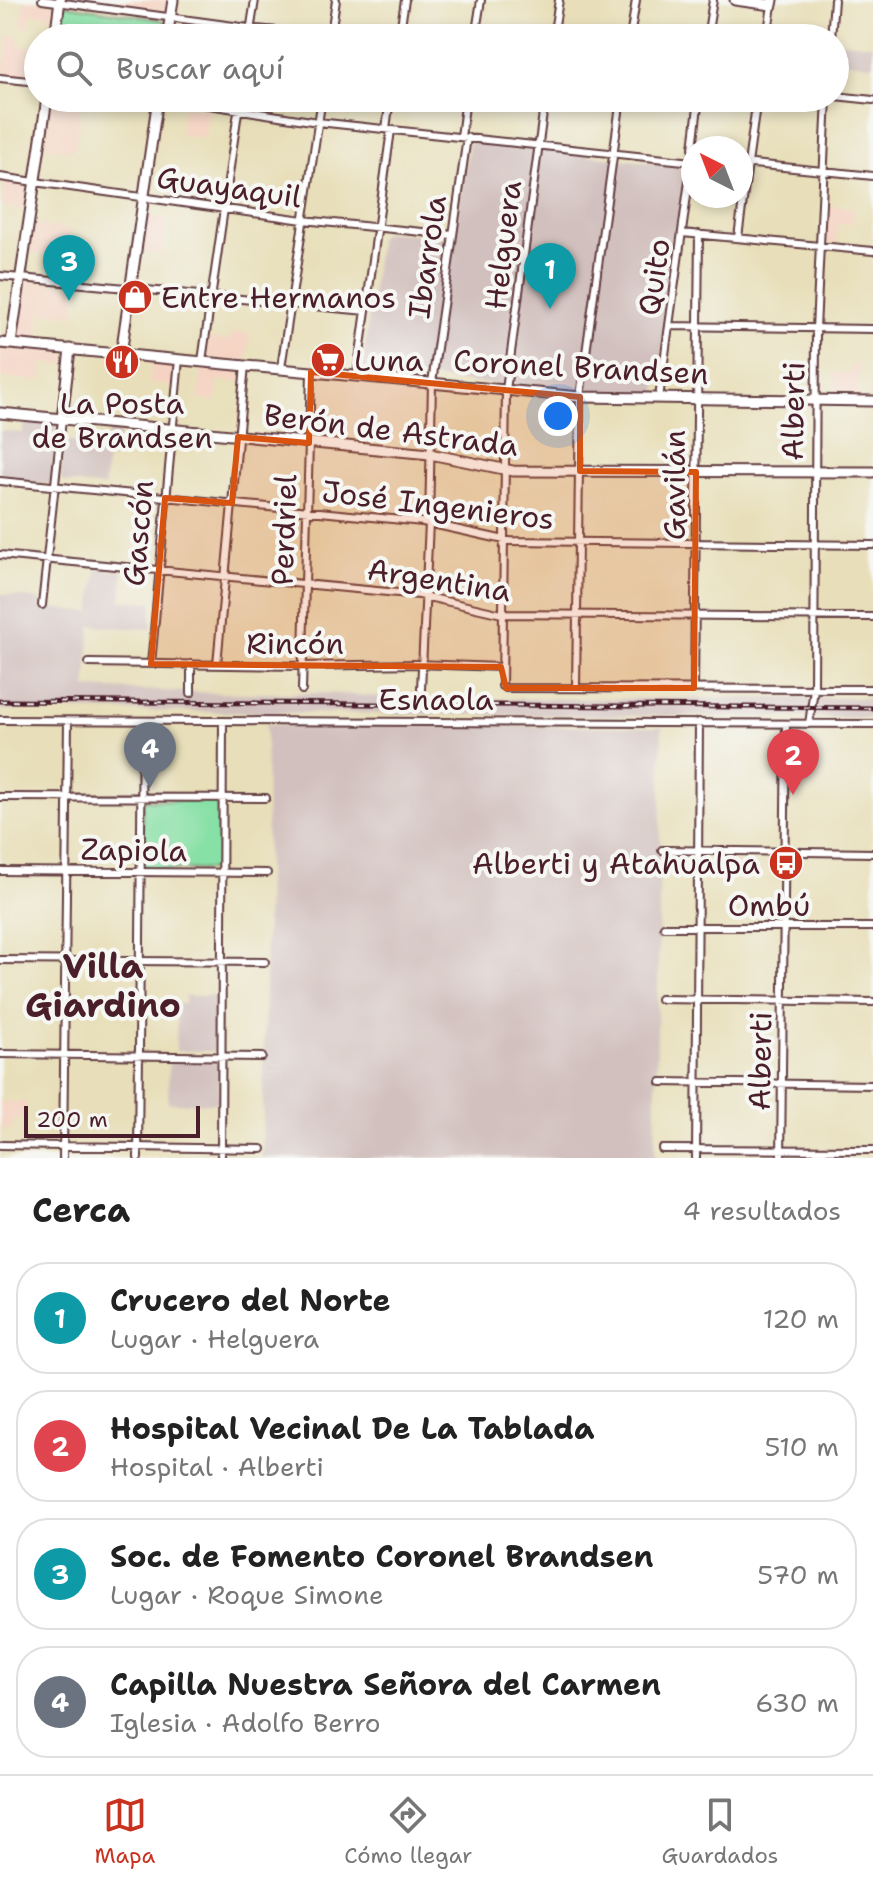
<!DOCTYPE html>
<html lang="es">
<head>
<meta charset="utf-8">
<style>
	body { margin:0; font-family:"Shantell Sans",sans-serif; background:#f6f6f6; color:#222 }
	.compass { position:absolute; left:681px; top:136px; width:72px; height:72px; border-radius:50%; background:#fff; box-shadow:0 4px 12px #0003; rotate:318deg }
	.scale { position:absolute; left:24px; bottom:20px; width:176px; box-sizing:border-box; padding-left:8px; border:4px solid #4a1f2b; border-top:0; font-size:22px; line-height:28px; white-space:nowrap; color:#4a1f2b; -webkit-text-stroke:6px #f6f6f2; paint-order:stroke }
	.you { position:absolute; left:558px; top:416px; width:28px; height:28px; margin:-20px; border:6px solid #fff; border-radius:50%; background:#1a73e8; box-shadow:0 0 0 12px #1a73e833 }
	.badge { display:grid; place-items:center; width:52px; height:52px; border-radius:50%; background:#c8321e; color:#fff; font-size:26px; font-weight:700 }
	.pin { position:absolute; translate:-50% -66px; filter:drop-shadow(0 2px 4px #0008) }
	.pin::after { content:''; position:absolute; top:42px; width:28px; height:24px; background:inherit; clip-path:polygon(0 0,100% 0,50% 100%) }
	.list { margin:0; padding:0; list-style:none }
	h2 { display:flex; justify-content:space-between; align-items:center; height:104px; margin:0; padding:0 32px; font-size:34px }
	h2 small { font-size:26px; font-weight:400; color:#767676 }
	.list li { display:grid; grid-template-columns:52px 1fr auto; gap:24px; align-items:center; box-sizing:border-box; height:112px; margin:0 16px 16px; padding:0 16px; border:2px solid #e0e0e0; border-radius:32px }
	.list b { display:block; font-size:30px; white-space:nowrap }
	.list p { margin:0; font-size:26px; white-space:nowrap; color:#767676 }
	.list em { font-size:26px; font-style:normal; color:#767676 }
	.icon { flex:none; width:44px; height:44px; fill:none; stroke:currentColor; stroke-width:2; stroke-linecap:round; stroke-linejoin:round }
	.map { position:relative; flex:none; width:873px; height:1158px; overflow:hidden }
	.search { position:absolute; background:#fff; box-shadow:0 4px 12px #0003; left:24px; right:24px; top:24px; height:88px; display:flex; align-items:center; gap:20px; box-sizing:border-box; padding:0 28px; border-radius:44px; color:#767676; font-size:30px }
	.sheet { height:616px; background:#fff }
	nav { display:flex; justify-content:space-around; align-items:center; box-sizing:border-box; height:112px; border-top:2px solid #e0e0e0; background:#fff; font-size:22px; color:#767676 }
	nav a { display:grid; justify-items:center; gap:4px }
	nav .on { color:#c8321e }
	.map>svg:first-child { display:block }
</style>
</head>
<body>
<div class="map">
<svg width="873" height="1158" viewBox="0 0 873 1158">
	<rect width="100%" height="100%" fill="#f6f6f2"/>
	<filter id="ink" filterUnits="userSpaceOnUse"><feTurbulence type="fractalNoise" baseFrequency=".0125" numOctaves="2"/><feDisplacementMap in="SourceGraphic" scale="16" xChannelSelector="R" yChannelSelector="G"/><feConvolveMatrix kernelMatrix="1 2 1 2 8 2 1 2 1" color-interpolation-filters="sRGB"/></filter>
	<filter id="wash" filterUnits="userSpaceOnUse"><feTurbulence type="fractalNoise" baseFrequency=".006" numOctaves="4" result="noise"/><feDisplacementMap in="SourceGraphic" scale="32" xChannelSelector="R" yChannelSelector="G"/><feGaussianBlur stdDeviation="1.8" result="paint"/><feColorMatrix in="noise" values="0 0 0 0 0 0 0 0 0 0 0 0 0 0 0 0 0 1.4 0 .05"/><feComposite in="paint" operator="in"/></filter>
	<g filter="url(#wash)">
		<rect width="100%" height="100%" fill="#e8dfba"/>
		<path fill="#f5d3c2" d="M25,0L54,4L57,8L55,16L31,13L28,28L21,27Z
			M76,0H170L168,12L166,13Z
			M9,35L19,37L18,46L38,48V79L3,76Z
			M52,98H82L74,150L45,146Z
			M184,106L209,109L204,138L180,134Z
			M5,181L29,185L27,210L1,206Z
			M824,205L854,208L852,224L838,223L836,245L823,243Z
			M144,215L167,218L162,255L139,251Z
			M31,224L70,230L67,247L48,245L46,255L27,252Z
			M25,281L77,286L74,315L40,312L37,343L16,340L22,284Z
			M232,332L250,334L246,363L207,358L208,338L230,341Z
			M0,345L65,353V365L43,363L41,381L0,377Z
			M152,360L174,364L173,386L149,383Z
			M851,365H859L858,399H835V373H850Z
			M202,366L239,369L242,373L241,382L218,380L216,401L199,399Z
			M0,1102H26V1112H20V1120H12V1129H2V1143Z"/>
		<path fill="#d1c0bd" d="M835,41L873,45V65L835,60Z
			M474,141L687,167L688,170L656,394H586L362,371L379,237L385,232L454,238L469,143Z
			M24,419L58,424L53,482L47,484L0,479V431L23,433Z
			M109,426L120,427L117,458H107L104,487L63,482L61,479L64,441L107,446Z
			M97,569L123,571L121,601L152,602L151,629L91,626L86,688L216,693H324L414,699L873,698V718L0,710V594L40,599V607L91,612Z
			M266,724L662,727L655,1158H262L267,873Z
			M185,996H220L219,1045L215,1051H176L177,1004H185Z
			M169,1060L218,1062L219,1103H168Z"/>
		<path fill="#87e0a5" stroke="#688068" stroke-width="2" d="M66,5L163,20L166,22L164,38H59L63,9Z
			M143,800L214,801L218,804L219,867L216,870L144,869L141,866Z"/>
	</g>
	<g filter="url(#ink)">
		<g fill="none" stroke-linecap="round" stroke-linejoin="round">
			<g stroke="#623c40" stroke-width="10">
				<path id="street" d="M42,0L256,29L357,38
					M331,34L336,0
					M249,38L255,0
					M399,38L405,0
					M475,38L481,0
					M553,38L559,0
					M630,38L636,0
					M707,38L713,0
					M767,38L772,5
					M831,38L834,0
					M0,78L38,82
					M835,96L873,100
					M163,98L318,122L693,162
					M545,98L506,390L502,686L506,688L873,689
					M386,129L390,98
					M461,137L466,98
					M693,148L699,98
					M741,166L753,164L873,176
					M0,177L303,220L452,235
					M682,233L873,251
					M738,237L757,98
					M0,276L366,311
					M669,326L873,329
					M202,361L240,98
					M281,368L322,98
					M357,375L391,130
					M659,398L693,152
					M0,481L423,522L509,541L873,545
					M0,555L419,595L502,614L873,617
					M42,605L62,419
					M89,663L302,666L416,664L501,667
					M151,664L179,359
					M217,664L245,365
					M576,687L580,397L621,98
					M694,688L699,234
					M421,689L429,523L432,383L467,137
					M302,690L311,372
					M191,693V664
					M0,720L873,724
					M809,724L814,689L816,329L827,98
					M0,797L266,798
					M662,850L873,853
					M0,871L267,873
					M664,927H873
					M0,960L265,962
					M660,999L873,1002
					M0,1054L262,1057
					M661,1082L873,1085
					M0,1145L262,1149
					M662,1149L873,1150
					M63,1158L68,721
					M138,1158L142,721
					M221,1158L223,721
					M696,1158L699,722
					M781,1158L786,724"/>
			</g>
			<g stroke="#623c40" stroke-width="13">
				<path id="secondary" d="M735,0L772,5L773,0
					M55,38L60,0
					M167,38L173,0
					M0,343L580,397L873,401
					M11,343L47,98
					M121,354L158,98
					M0,413L430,454L513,471L873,472
					M62,419L70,349"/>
			</g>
			<use href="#street" stroke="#fff" stroke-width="6"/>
			<use href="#secondary" stroke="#fff" stroke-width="9"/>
			<g stroke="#4a1f2b" stroke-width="5">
				<path id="rail" d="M0,701L873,708"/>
			</g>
			<use href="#rail" stroke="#f6f6f2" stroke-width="2" stroke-dasharray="6" stroke-linecap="butt"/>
		</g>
	</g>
	<path fill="#d8530f" fill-opacity="0.2" stroke="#d8530f" stroke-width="6" stroke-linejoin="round" d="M311,372L580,397V471L696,472L694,688H506L501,667L151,664L165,498L232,503L238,437L309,443Z"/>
	<defs>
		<g id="shop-disc" transform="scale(1.8)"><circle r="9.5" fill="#c8321e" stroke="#f6f6f2"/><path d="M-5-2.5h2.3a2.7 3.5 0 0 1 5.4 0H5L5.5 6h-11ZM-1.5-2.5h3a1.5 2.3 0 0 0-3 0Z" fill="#fff"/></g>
		<g id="supermarket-disc" transform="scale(1.8)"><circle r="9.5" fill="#c8321e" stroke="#f6f6f2"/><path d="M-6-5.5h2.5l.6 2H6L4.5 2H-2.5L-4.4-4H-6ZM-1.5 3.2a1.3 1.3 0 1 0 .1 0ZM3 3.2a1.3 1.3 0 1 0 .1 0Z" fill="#fff"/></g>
		<g id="restaurant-disc" transform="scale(1.8)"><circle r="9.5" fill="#c8321e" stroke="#f6f6f2"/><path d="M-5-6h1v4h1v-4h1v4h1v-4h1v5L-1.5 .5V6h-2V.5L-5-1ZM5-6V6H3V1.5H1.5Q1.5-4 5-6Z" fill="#fff"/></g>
		<g id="bus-disc" transform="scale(1.8)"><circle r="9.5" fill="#c8321e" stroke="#f6f6f2"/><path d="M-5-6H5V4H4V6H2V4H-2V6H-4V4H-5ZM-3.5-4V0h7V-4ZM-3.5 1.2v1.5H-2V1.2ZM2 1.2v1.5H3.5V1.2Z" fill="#fff"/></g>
	</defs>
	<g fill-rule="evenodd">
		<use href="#shop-disc" x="135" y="297"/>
		<use href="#supermarket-disc" x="328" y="360"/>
		<use href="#restaurant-disc" x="122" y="362"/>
		<use href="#bus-disc" x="786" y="863"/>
	</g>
	<g text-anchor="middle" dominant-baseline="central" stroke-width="8" stroke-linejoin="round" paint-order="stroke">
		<g font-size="30" fill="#4a1f2b" stroke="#f6f6f2">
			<text transform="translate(229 187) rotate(8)">Guayaquil</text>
			<text transform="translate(503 245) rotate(-83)">Helguera</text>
			<text transform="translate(427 257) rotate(-82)">Ibarrola</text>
			<text transform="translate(654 277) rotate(-82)">Quito</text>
			<text transform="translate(581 367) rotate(3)">Coronel Brandsen</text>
			<text transform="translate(793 411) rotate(-89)">Alberti</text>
			<text transform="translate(391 430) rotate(7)">Berón de Astrada</text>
			<text transform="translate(674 485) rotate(-90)">Gavilán</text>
			<text transform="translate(438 505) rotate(7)">José Ingenieros</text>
			<text transform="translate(284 530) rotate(-88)">Perdriel</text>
			<text transform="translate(138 533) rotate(-85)">Gascón</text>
			<text transform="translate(439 580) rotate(9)">Argentina</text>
			<text x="295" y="643">Rincón</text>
			<text x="436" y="699">Esnaola</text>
			<text transform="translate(134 850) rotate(1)">Zapiola</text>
			<text x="769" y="905">Ombú</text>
			<text transform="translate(760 1061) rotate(-89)">Alberti</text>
		</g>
		<g font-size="30" fill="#4a1f2b" stroke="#f6f6f2" text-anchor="start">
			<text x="161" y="297">Entre Hermanos</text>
			<text x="354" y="360">Luna</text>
			<text x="122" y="403" text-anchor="middle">La Posta<tspan x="122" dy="34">de Brandsen</tspan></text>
			<text x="760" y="863" text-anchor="end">Alberti y Atahualpa</text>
		</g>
		<g font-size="34" font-weight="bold" fill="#4a1f2b" stroke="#f6f6f2">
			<text x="103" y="966">Villa<tspan x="103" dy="39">Giardino</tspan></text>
		</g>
	</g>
</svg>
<svg class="compass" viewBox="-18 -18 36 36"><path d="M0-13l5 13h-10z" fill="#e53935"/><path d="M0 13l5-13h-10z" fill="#767676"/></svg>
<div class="scale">200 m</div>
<div class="you"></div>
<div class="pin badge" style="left:550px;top:309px;background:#0f9aa8">1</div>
<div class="pin badge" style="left:793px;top:795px;background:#e0444e">2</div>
<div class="pin badge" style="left:69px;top:301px;background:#0f9aa8">3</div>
<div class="pin badge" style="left:150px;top:788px;background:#6b7280">4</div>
<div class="search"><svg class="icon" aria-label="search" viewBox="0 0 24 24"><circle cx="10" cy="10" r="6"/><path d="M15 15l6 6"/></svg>Buscar aquí</div>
</div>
<section class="sheet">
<h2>Cerca<small>4 resultados</small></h2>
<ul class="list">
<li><span class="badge" style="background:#0f9aa8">1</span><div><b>Crucero del Norte</b><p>Lugar · Helguera</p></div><em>120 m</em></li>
<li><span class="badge" style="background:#e0444e">2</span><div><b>Hospital Vecinal De La Tablada</b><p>Hospital · Alberti</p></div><em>510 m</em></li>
<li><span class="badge" style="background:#0f9aa8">3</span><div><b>Soc. de Fomento Coronel Brandsen</b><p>Lugar · Roque Simone</p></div><em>570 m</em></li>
<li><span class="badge" style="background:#6b7280">4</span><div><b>Capilla Nuestra Señora del Carmen</b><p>Iglesia · Adolfo Berro</p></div><em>630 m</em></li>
</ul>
</section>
<nav>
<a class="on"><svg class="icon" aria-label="map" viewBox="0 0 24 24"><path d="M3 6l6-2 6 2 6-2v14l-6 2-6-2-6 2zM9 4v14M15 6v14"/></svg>Mapa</a>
<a><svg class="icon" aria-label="directions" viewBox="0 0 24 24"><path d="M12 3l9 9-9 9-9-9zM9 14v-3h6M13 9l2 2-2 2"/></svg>Cómo llegar</a>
<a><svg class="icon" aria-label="saved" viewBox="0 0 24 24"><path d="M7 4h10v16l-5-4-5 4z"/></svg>Guardados</a>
</nav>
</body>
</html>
